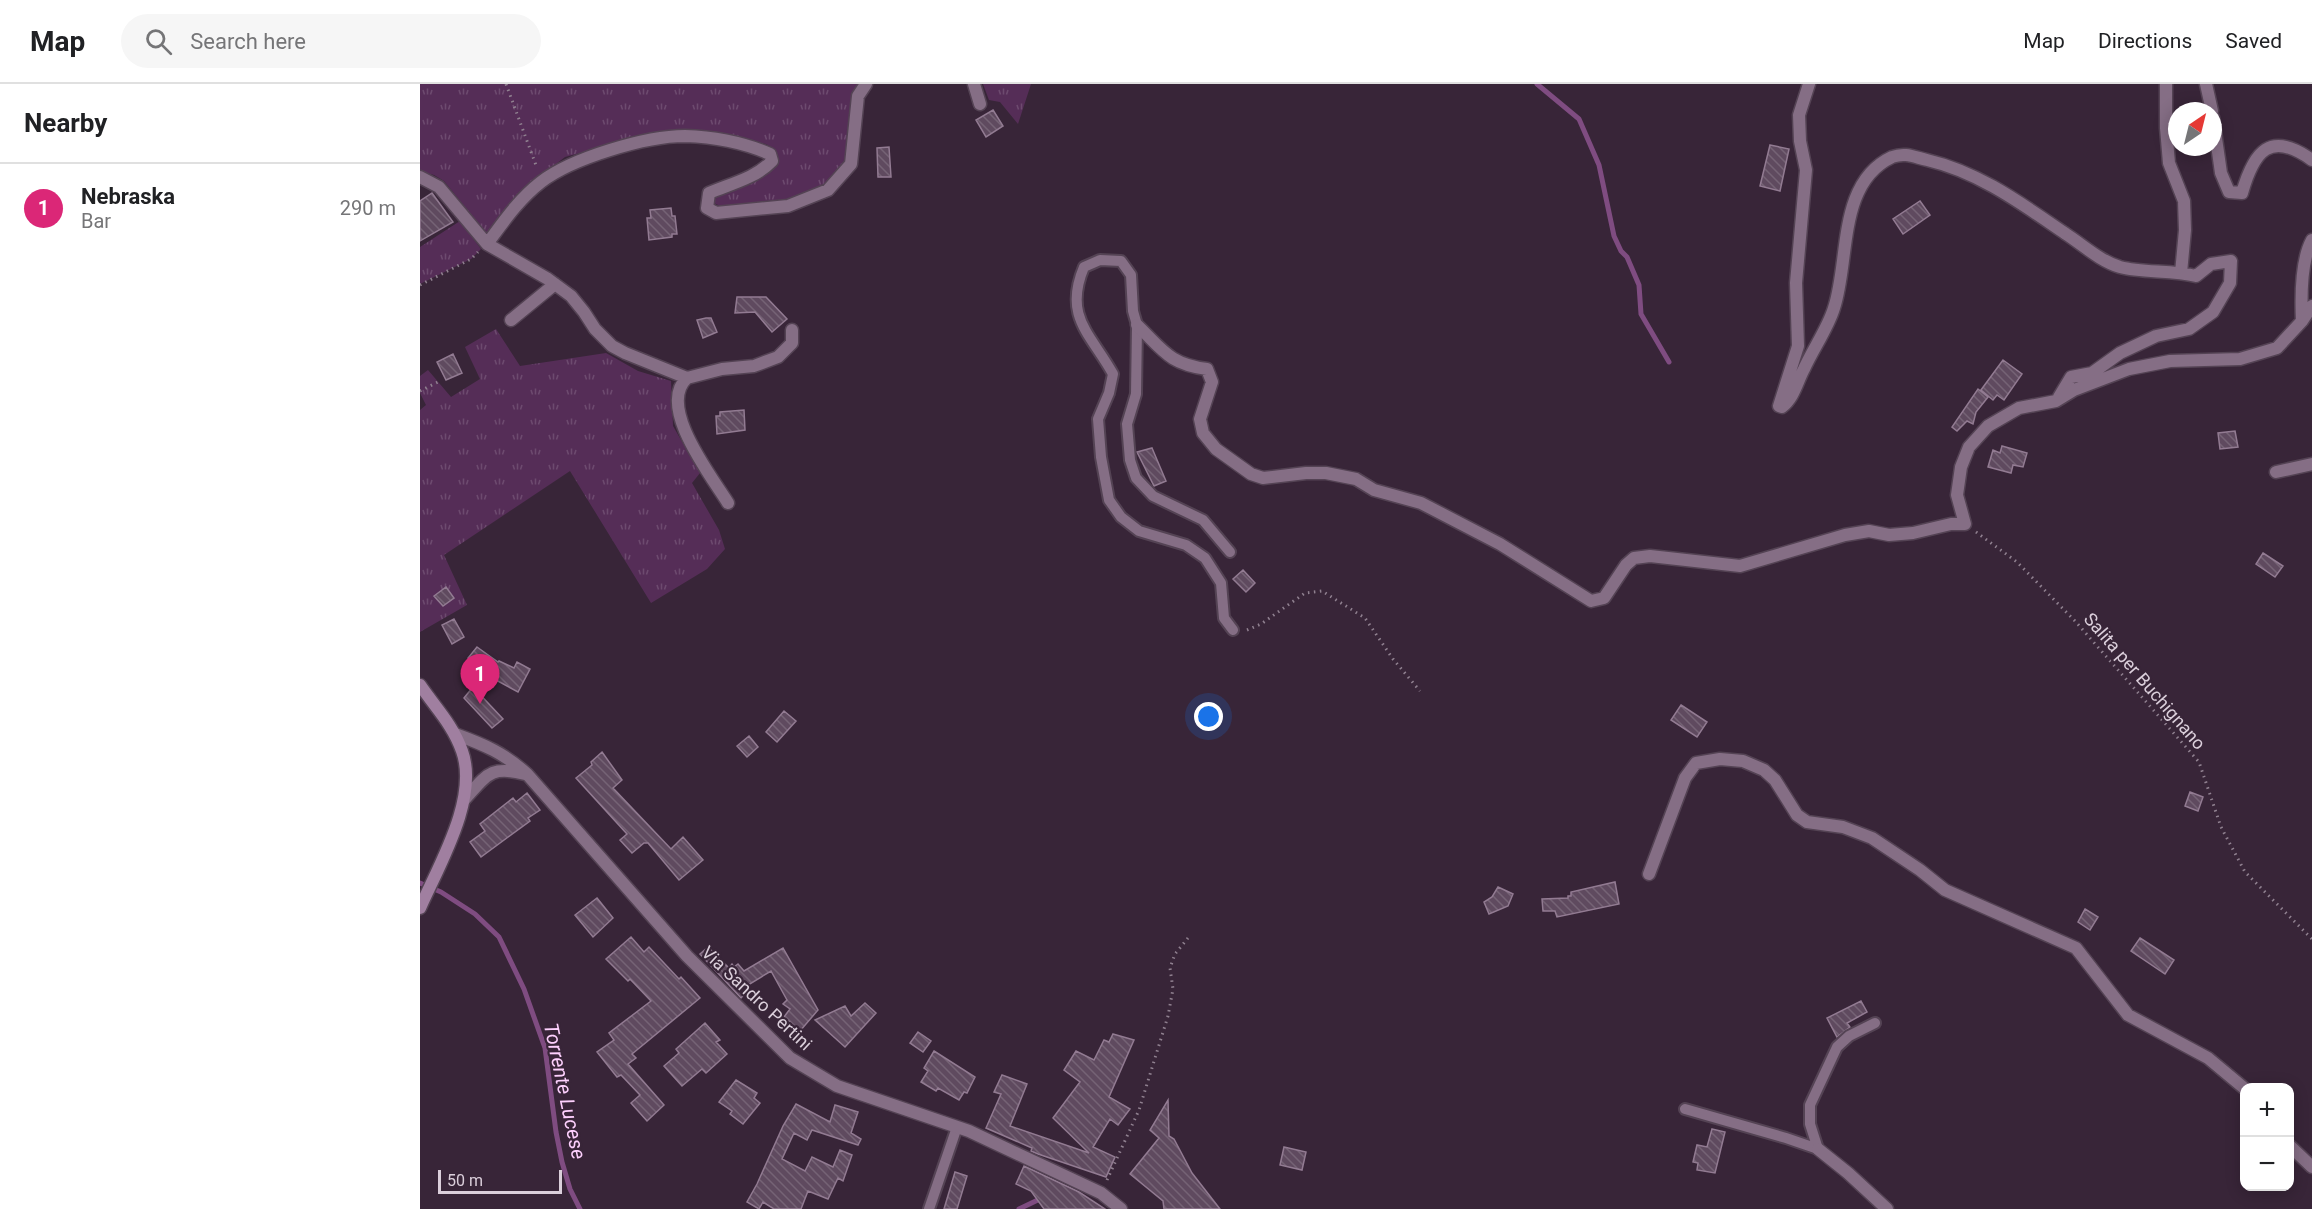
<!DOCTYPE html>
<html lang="en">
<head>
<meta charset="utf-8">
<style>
	body { margin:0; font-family:Roboto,sans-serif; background:#f6f6f6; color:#202124 }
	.controls { position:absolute; right:18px; bottom:18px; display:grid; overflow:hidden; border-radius:12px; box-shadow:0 3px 15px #0003 }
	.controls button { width:54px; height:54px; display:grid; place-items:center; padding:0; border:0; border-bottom:2px solid #e0e0e0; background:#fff; color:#202124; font:30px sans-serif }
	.compass { position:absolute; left:1748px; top:18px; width:54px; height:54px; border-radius:50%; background:#fff; box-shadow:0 3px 15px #0003; rotate:35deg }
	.scale { position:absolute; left:18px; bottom:15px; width:124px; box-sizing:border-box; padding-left:6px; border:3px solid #dbcfdb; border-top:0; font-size:16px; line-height:21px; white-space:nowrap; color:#dbcfdb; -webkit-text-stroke:4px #382538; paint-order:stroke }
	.you { position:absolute; left:789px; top:633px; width:21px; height:21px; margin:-15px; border:4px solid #fff; border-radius:50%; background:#1a73e8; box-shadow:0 0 0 9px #1a73e833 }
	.badge { display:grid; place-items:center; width:39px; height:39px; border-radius:50%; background:#db2777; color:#fff; font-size:20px; font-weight:700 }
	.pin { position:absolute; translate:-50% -50px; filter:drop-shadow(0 2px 3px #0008) }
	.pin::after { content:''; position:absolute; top:32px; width:21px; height:18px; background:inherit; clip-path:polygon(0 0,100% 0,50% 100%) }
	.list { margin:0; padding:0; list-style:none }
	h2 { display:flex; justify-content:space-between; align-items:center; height:78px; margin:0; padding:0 24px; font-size:26px }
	h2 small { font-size:20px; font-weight:400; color:#757577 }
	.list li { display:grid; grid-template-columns:39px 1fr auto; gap:18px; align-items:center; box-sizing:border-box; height:90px; padding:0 24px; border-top:2px solid #e0e0e0 }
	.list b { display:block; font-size:22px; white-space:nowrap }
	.list p { margin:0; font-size:20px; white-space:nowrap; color:#757577 }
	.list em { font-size:20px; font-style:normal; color:#757577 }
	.icon { flex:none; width:33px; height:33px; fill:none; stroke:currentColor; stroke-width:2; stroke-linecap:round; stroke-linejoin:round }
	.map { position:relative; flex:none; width:1892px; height:1125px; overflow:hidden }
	header { display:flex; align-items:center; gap:36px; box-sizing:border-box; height:84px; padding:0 30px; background:#fff; border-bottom:2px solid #e0e0e0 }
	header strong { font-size:28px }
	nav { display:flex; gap:33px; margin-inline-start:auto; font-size:21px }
	.search { width:420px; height:54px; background:#f6f6f6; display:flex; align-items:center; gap:15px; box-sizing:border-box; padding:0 21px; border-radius:33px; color:#757577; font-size:22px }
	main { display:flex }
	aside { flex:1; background:#fff }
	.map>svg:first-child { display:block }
</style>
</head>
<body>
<header>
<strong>Map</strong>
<div class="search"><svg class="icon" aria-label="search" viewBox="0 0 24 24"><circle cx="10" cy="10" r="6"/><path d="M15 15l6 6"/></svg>Search here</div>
<nav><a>Map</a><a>Directions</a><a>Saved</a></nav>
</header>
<main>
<aside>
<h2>Nearby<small></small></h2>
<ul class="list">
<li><span class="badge">1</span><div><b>Nebraska</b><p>Bar</p></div><em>290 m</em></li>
</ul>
</aside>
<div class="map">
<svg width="1892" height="1125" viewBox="0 0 1892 1125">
	<defs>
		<pattern id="park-tufts" width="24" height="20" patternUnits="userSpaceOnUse" patternTransform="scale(1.5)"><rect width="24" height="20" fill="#552d57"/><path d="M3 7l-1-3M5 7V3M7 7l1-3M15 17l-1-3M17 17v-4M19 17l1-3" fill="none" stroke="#6d4a6f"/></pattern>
		<pattern id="building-back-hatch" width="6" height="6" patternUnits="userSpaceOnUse" patternTransform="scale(1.5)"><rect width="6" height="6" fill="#5f4a5f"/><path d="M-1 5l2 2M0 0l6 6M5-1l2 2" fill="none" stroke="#756375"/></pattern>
	</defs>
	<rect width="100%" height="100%" fill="#382538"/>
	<path fill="url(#park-tufts)" d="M0,0H440L432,13L425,78L404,101L365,117L300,122L294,119L296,113L345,91L359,76L355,65L346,60L263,46L220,53L145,73L97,110L67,150L24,97L14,91L0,87Z
		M563,0H611L598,40L580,18L569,16Z
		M40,137L61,165L51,175L0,200V163Z
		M76,245L100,282L186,269L218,287L251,297L253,342L280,389L272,399L299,446L305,465L287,485L231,519L150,387L24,471L47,521L0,548V326L6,321L0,309V292L8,286L31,313L60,295L45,263Z"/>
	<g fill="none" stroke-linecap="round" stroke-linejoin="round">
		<path stroke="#7f4c81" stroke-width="5" d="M1117,0L1159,35L1179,81L1194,152L1201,167L1207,173L1219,201L1221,230L1249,278
			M0,799L21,808L55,830L79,853L104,905L125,964L136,1048L142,1078L150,1105L160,1125
			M599,1125L622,1114"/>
	</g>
	<path fill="url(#building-back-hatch)" stroke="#927b92" stroke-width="1.5" d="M573,26L583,42L566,53L556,36Z
		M1350,61L1369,65L1360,107L1340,102Z
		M469,63L471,93H458L457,64Z
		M12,109L33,138L0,157V117Z
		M1500,117L1510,131L1483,150L1473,135Z
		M251,124L252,132H255L257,150H252V153L229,156L227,134H231L230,126Z
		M317,213H346L367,235L352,248L335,228L315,229Z
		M286,234H291L297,248L283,254L277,236Z
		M33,270L42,289L26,296L17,278Z
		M1583,276L1602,290L1584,316L1577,311L1573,316L1561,306Z
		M1558,305L1568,313L1556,328L1553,340L1547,337L1537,347L1532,343Z
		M324,326L325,346L297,350L296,332H300V328Z
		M1815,347L1818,363L1800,365L1798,349Z
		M1582,362L1607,369L1603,383L1593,381L1591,389L1568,383L1573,366L1580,369Z
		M732,364L746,397L734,402L717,368Z
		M1843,469L1863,482L1855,493L1836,480Z
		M823,486L835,499L826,508L813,495Z
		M26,503L34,514L23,522L14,512Z
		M34,535L44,553L32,560L22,541Z
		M57,563L78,578L79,577L94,584L97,578L110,585L98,608L65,590L67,588L48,574Z
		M53,603L83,635L72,644L44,614Z
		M1261,621L1287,638L1277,653L1251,636Z
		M364,627L376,637L357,658L346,648Z
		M329,652L338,663L327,673L317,662Z
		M182,668L202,696L193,704L251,765L263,753L283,776L259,796L228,759H224L212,769L200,756L207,750L156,694L172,681L171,678Z
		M1770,708L1783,713L1778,727L1765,722Z
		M107,709L120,726L108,734L110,737L61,773L50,758L65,747L60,740L93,714L96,718Z
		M1195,798L1199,820L1137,833L1135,827H1123L1122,815L1148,814V812H1151V808Z
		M1078,803L1093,810L1088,822L1069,830L1064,818L1072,813Z
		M177,814L193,834L173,853L155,831Z
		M1665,825L1678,833L1670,846L1658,838Z
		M211,853L224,868L229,863L259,895L261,893L280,914L212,970L216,974L208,980L244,1021L227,1037L211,1019L220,1011L201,991L197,993L177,968L194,956L189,949L231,917L210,895L208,897L186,875Z
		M1720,854L1754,876L1745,890L1711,867Z
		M288,863L309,884L312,880L314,883L318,880L324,887L363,864L398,926L380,947L364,933L370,925L363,920L367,916L351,887L328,901L330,904L321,914L280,870Z
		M1441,917L1447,928L1427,939L1430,943L1417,953L1407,934Z
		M445,919L456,929L425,963L395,936L425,922L431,932Z
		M285,939L300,956L296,958L307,970L286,989L282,985L262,1002L244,982L259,969L256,965Z
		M498,948L511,957L503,968L490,959Z
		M693,950L714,956L689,1013L710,1025L698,1041L690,1035L673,1063L695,1073L686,1093L618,1070L611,1067L612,1064L566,1044L581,1010L574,1008L582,991L607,1000L590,1042L669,1069L633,1034L660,998L644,986L651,975L656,967L674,976L684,956L689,958Z
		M514,967L555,993L547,1009L544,1008L539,1016L518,1004L516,1007L501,998L508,987L504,984Z
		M316,996L337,1009L334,1014L340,1019L323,1040L310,1030L312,1027L299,1018Z
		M748,1016L749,1052L754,1055L772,1089L800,1125H744L743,1117L710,1090L739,1054L730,1046Z
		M376,1020L410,1038L415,1021L438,1028L431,1049L441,1055L438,1061L392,1046L387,1056L374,1049L362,1075L385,1087L392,1073L413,1083L420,1066L432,1071L423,1097L418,1094L408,1115L388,1107L381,1125H354L343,1118L339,1125L327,1118L337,1100L363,1042Z
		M1292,1045L1305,1048L1295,1089L1277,1086L1278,1079L1273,1078L1277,1061L1287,1063Z
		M864,1063L886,1068L882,1086L860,1081Z
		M604,1082L659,1108L685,1125H624L611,1107L596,1100Z
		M535,1088L547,1092L537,1125H524Z"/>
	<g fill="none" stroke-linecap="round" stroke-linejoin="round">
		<g stroke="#544354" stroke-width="14">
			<path id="service" d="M810,468L783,436L733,412L716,394L710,376L707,340L716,310L717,241L713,227L711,191L701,177L680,176L664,183C643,233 671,250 693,290L689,309L678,335L681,373L689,416L701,433L719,447L766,461L785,474L801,499L804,534L813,546
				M1265,1025L1366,1054L1398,1065
				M1398,1065L1390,1040V1021L1417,963L1429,952L1455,939
				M509,1125L537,1043"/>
		</g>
		<g stroke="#544354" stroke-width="15">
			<path id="minor" d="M554,0L560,20
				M1389,0L1379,31L1380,57L1386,86L1376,199L1378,262L1359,322L1362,323C1374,314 1377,298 1384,285C1393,265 1408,244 1414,224C1430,176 1417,99 1472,73C1485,68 1494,73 1507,76C1559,88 1602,120 1646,150C1663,161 1680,177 1700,183C1722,189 1752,186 1776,192L1791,180L1811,177L1810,199L1793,228L1769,245L1736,252L1700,269L1672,289L1651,293L1639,313
				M1746,0V44L1749,79L1764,117L1765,146L1761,189
				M1786,0L1792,27
				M1793,33L1801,89L1809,108L1822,109C1834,67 1850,46 1892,76
				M0,93L19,103L67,160L128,195L151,212L164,228L175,245L192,262L205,269L267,294L302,285L334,282L358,273L372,259V246
				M67,160C84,137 99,115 121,98C152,74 226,52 265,52C293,53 325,59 350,70L352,77C336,94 310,100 289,109L287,124L296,129L368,122L408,106L431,80L438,12L446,0
				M91,236L135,200
				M1882,237C1881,215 1881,176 1892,156
				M717,241C743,266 749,280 787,285L792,298L780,335L783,349L796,365L831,390L843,394L886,389H906L936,395L954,406L1001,419L1080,460L1171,517L1184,514L1206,481L1214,474L1230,472L1320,482L1425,451L1449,447L1469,451L1493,449L1531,440H1545L1537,411L1541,383L1549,363L1568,342L1599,324L1636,317L1654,306L1709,285L1750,277L1820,275L1857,264L1882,237L1892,222
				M267,294C236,322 292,393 308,419
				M1856,388L1892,380
				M35,650C65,661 84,669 107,690L267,872L370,974L417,1002L549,1047L681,1109L701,1125
				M44,716C67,691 70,681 105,690
				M1229,790L1265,694L1276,679L1300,675L1323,677L1344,686L1355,696L1377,731L1387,738L1423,743L1452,754L1500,786L1525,806L1656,864L1708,931L1788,974L1824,1004
				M1870,1062L1892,1083
				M1398,1065L1428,1089L1467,1125"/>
		</g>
		<g stroke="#544354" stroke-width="15">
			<path id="secondary" d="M0,601C15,623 33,641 42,667C59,714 19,781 0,824"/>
		</g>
		<path stroke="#908190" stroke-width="3" stroke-dasharray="1.5 4.5" stroke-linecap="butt" d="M86,0L117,84
			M0,201L51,175L58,168
			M0,307L18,298
			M1556,448L1597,478L1655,537L1779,678L1801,743L1825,788L1892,855
			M827,546L841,540L885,509L902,507L945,534L973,575L1000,607
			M687,1096L719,1026L748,932L753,905L750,884L755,870L768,854"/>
		<use href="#service" stroke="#856e85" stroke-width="10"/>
		<use href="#minor" stroke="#856e85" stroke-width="12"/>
		<use href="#secondary" stroke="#a07fa0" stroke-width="12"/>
	</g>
	<g text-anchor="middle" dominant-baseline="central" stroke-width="4.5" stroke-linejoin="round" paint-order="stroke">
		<g font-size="18" fill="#dbcfdb" stroke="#382538">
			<text transform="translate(1725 597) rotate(49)">Salita per Buchignano</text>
			<text transform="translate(337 914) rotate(43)">Via Sandro Pertini</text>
		</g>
		<g font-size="20" font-style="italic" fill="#fdd0fd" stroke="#382538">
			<text transform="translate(145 1007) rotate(78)">Torrente Lucese</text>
		</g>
	</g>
</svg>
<div class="controls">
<button>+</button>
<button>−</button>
</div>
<svg class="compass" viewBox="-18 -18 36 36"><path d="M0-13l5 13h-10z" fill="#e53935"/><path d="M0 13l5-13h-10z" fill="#757577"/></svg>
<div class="scale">50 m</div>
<div class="you"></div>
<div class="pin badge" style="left:60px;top:620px">1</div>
</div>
</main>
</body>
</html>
